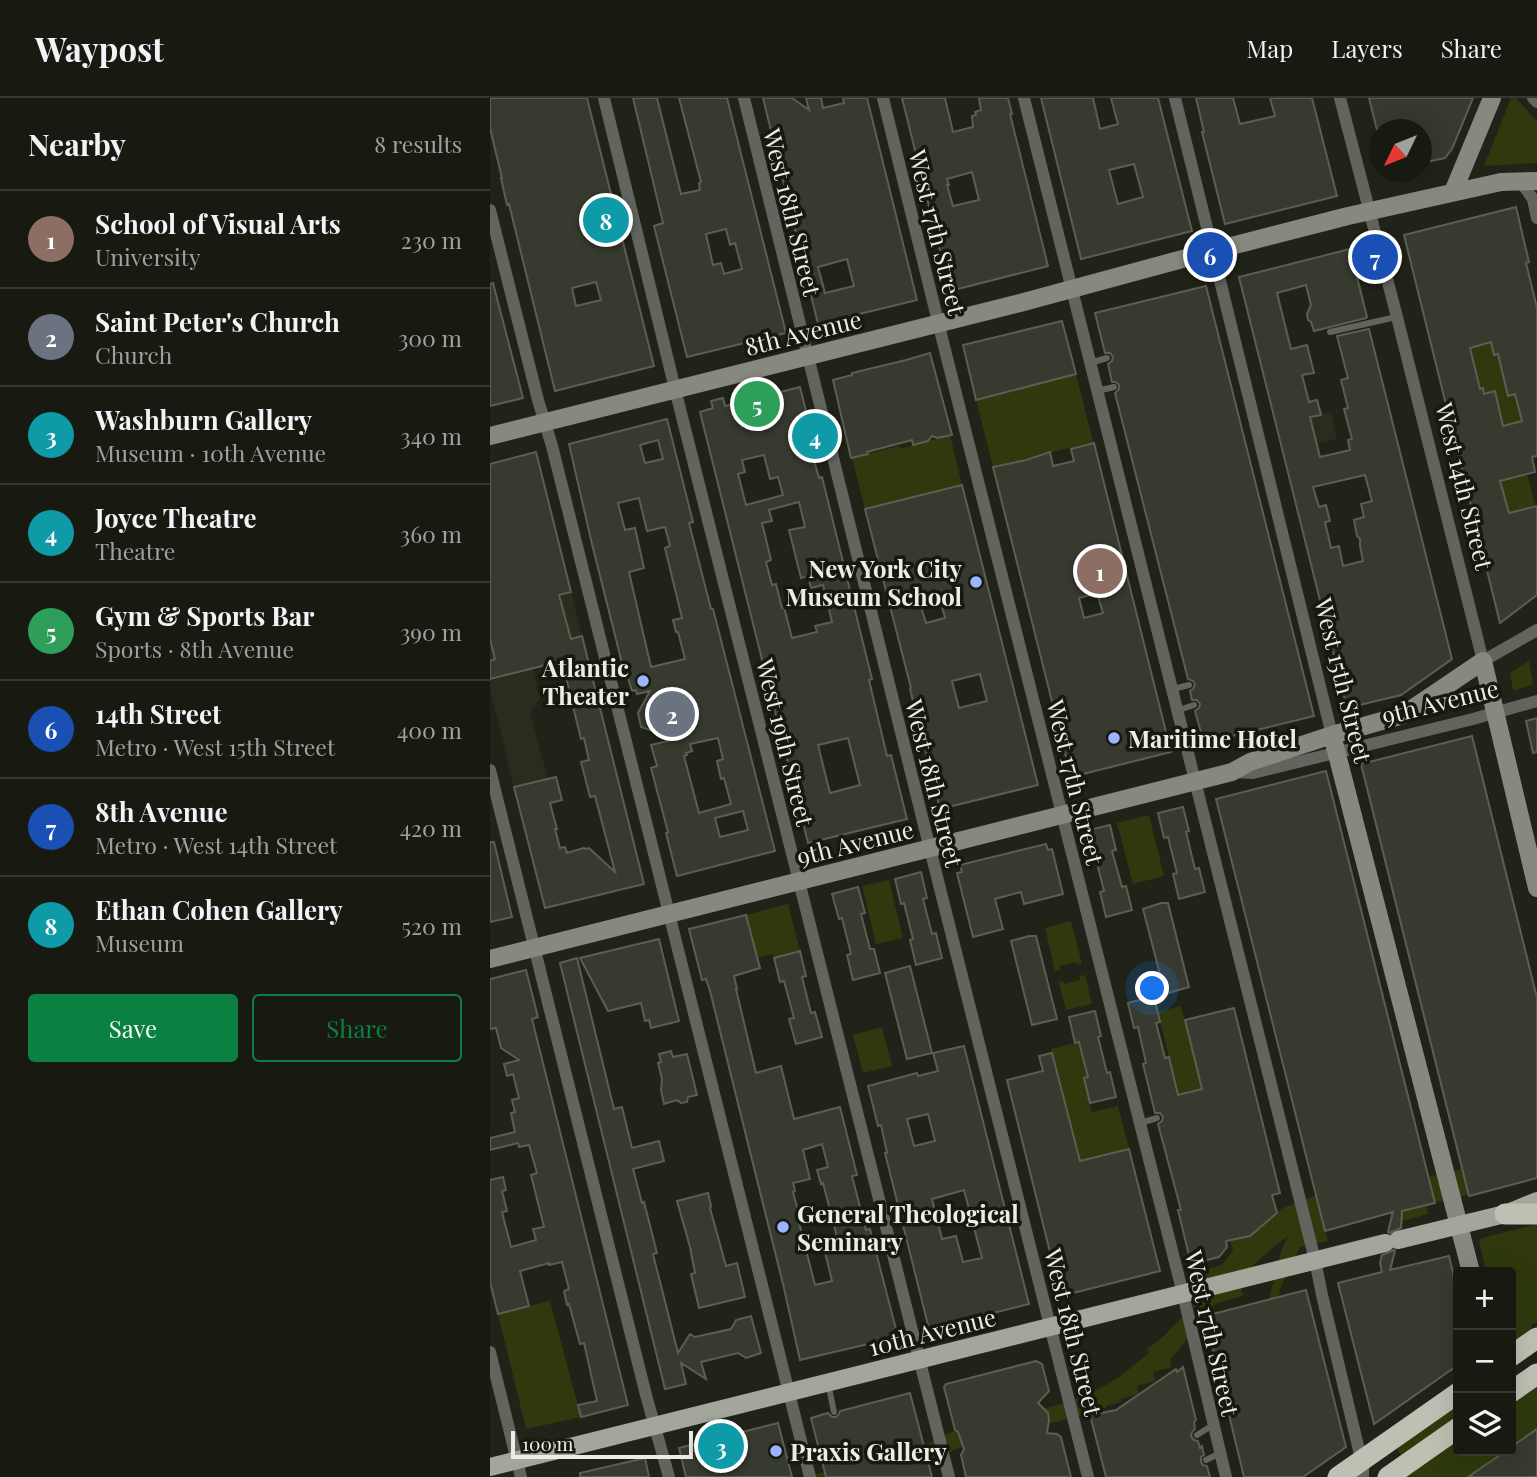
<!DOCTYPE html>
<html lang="en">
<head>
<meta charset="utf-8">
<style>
	body { margin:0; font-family:"Playfair Display",serif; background:#21231b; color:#f1f3f6 }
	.controls { position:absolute; right:21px; bottom:21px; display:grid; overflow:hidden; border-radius:7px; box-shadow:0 7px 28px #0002 }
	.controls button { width:63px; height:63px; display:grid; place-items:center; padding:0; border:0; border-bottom:2px solid #363832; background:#181a12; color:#f1f3f6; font:35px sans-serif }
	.compass { position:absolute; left:879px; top:21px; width:63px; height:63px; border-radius:50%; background:#181a12; box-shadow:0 7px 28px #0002; rotate:227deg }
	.scale { position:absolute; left:21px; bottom:18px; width:182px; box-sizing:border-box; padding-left:7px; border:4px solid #ebede6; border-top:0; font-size:19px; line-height:24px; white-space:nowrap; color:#ebede6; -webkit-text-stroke:5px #16190f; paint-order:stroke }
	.you { position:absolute; left:663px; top:891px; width:24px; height:24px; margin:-18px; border:5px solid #fff; border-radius:50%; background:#1a73e8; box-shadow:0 0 0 10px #1a73e833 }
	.badge { display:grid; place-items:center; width:46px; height:46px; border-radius:50%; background:#0b8043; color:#fff; font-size:23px; font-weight:700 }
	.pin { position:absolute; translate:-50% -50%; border:4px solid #fff; box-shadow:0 2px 7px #0006 }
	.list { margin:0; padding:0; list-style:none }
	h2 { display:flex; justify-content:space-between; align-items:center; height:91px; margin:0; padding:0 28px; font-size:30px }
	h2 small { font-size:23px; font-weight:400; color:#9fa19f }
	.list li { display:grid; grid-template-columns:46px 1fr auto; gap:21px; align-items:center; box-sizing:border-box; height:98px; padding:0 28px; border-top:2px solid #363832 }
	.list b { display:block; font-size:26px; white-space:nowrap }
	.list p { margin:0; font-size:23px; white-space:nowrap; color:#9fa19f }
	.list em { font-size:23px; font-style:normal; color:#9fa19f }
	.actions { display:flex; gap:14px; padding:21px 28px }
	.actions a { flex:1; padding:16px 0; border:2px solid #0b8043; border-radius:7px; text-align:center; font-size:24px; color:#0b8043 }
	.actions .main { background:#0b8043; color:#fff }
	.icon { flex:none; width:38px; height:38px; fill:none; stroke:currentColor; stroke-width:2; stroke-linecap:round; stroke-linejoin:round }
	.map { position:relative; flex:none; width:1047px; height:1379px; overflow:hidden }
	header { display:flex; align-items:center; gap:42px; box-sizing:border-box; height:98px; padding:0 35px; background:#181a12; border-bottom:2px solid #363832 }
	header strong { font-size:33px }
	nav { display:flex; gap:38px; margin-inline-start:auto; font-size:24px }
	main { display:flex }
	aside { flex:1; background:#181a12 }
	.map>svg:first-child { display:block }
</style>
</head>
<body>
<header>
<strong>Waypost</strong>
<nav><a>Map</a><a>Layers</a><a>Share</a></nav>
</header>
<main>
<aside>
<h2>Nearby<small>8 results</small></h2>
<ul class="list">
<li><span class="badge" style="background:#8d6e63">1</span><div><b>School of Visual Arts</b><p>University</p></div><em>230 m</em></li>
<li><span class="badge" style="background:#6b7280">2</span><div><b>Saint Peter's Church</b><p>Church</p></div><em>300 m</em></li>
<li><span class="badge" style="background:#0f9aa8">3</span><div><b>Washburn Gallery</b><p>Museum · 10th Avenue</p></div><em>340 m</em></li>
<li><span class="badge" style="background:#0f9aa8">4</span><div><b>Joyce Theatre</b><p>Theatre</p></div><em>360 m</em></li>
<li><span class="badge" style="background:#2e9e5b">5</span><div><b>Gym &amp; Sports Bar</b><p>Sports · 8th Avenue</p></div><em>390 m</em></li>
<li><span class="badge" style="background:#1a4fb4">6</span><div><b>14th Street</b><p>Metro · West 15th Street</p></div><em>400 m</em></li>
<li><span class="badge" style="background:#1a4fb4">7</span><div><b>8th Avenue</b><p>Metro · West 14th Street</p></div><em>420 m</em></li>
<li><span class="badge" style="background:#0f9aa8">8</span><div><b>Ethan Cohen Gallery</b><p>Museum</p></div><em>520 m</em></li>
</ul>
<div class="actions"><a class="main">Save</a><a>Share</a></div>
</aside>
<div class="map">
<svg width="1047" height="1379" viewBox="0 0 1047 1379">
	<rect width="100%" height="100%" fill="#202318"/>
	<path fill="#292d1d" d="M829,302L833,316L841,314L847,341L793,354L783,314Z
		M77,476L97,557L43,570L50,600L40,615L58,681L24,689L0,591V495Z"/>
	<path fill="#2f390d" d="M1021,0H1026L1047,23V65L994,68Z
		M1000,245L1005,257L1035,250L1012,274L1018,297L1025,296L1041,325L1005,330L993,291H990L987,277L981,265L984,264L980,250Z
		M586,276L603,344L503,369L486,302Z
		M460,337L472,387L375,411L362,360L409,348L410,351Z
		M1037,376L1046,410L1014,417L1011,383Z
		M1039,563L1043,586L1023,593L1020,575Z
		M659,717L674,778L643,786L627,725Z
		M399,782L413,840L386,846L372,788Z
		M298,806L310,853L284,860L283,856L267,860L256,817Z
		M581,823L592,866L587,867L586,864L569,868L570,872L565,873L555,830Z
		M595,877L602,906L576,912L569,884L573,883L574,886L590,882L589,878Z
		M691,908L712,991L674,1001L685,984L668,914Z
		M392,929L402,968L373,975L363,937Z
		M589,944L598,979L594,981L602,1014L628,1008L639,1051L590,1063L561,951Z
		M1003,1063L1039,1082L936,1107L938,1116L913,1123L903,1162V1171L892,1174C889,1154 903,1135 900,1116L835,1132L838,1143L810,1149L790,1191L789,1199L779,1201L791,1154L798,1138L785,1148L749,1180L753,1198L725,1206L680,1262L682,1269L663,1274L665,1283L647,1288L649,1296L631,1301V1304L616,1308V1310L601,1314V1315L471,1349L429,1367L382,1379H315L400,1358L432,1348L466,1332L568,1307L596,1298L628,1280L659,1255L657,1251L674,1238L712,1198L707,1174L732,1167L743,1152L740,1142L760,1138L791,1111L827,1097L829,1106Z
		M1047,1126V1224L1042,1227L1039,1235L1021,1247V1174H996L989,1142L992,1140Z
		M60,1203L91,1319L36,1331L8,1216Z
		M1047,1288V1379H916L968,1343V1353H1021V1307Z
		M968,1307V1318L913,1360L906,1350Z"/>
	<path fill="#373a2f" stroke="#5b5e52" stroke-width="2" fill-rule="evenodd" d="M0,0H97L164,268L65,293L19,106L17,107L11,80H12L0,30ZM106,184L111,202L86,208L82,190Z
		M143,0H167L191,96L210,92L209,85L211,84L189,0H237L296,235L197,259L164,128L173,125ZM236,131L240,147L245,145L252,171L234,176L231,165L223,167L216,136Z
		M273,0H302L319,12L316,0H331L333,10L354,5L353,0H377L427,202L328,226ZM357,161L364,188L335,195L328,169Z
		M412,0H455L463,34L483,29L482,18L486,17L485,14L491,12L489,0H518L522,16H520L558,168L460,193ZM482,74L489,102L463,108L457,87H459L457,81Z
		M551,0H603L610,31L628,26L621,0H668L702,133L591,161ZM644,66L653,99L628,106L619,72Z
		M706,0H743L750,26L785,18L780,0H822L847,98L735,126L712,34H714Z
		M879,0H983L962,51L955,60L932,65V32H887Z
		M1026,109L1039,164L1036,165L1047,210V358L1042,359L1045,374L1010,383L1019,415L1047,408V497L1010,525L914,137ZM1001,244L1004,257L1008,256L1018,298L1025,296L1032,323L1013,328L1005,293L994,296L993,290L990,291L980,250Z
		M860,151L877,219L876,220L824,233L821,224L818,222L817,216L821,207L816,187L787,195L801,251L817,247L824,275L812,277L819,304L827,302L831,317L820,319L830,359L860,352L858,342L862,341L854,311L858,310L851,282L858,280L847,238L879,231L962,561L911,597L857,610L749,179ZM875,377L882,403L871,406L874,419L864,422L867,438L870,441V448L873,463L853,468L849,448L841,450L835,424L840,423L836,407L829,409L823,389Z
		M3,185L33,300L0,308V186Z
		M716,188L824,618L714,645L705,613L709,610L710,606L707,602H702L700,593L703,591L705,586L703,583L698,581L625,295L629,291V287L626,284H622L618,266L622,263L623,259L620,255H615L605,215Z
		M572,223L586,276L486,302L473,247Z
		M440,255L462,337L447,340L442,338L438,343L423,347L422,342L377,354L378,356L361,360L343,282L362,277V275L416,262Z
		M310,289L328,361L324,362L329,380L332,379L382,581L379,582L397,658L401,657L417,721L318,745L210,314L223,310L221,303L233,300L235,308ZM274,357L280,381L288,379L293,397L256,407L248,376L255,374L252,362ZM309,404L315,429L299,432L311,480L318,478L321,490L333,487L342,524L325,528L327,534L302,540L294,509L292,510L286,486L282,487L276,464L281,462L272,425L282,423L279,412ZM358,640L370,687L340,695L328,647Z
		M177,321L203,424L199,425L221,511H223L285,753L187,778L176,735L178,734L161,670L167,668L161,647L186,641L151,629L148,615L160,593L147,596L146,592L142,593L138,580L136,581L101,442L79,346ZM168,342L173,361L155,365L150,347ZM149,400L157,433L175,429L180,448L175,450L192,520L183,522L186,534H188L195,561L161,569L139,474L154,470L145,430L135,432L128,405ZM228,640L233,661L227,663L231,681L234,680L241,706L209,715L194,658L197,657L196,655L202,653L200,646ZM253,713L258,732L230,739L225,720Z
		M604,345L681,654L581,679L503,369L536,362L560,354L563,368L584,363L581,351ZM607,495L613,515L594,520L589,500Z
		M46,354L81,494L69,497L81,541L92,538L154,786L55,810L24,689L66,679L72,702L60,705L67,731H65L70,750L75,749L77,755L94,750L95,751L99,750L125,774L105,698L100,699L91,664L99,662L94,640L91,641L72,563L0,581V563L5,561L0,541V366Z
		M472,387L548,687L450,711L420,591L421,590L375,411ZM448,494L455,520L436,525L428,499ZM490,576L497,603L469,610L462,583Z
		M1047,620V654L1043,655L1036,623Z
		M982,638L1047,900V1080L979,1098L871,666Z
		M836,673L945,1105L912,1113L911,1130L899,1135L898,1134L903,1114L835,1133L726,701Z
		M693,709L699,733L696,734L705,771L709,770L715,794L689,801L683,776L687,775L678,739L674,740L668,715Z
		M620,727L626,752L622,753L632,789L636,788L642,812L616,819L610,794L614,793L605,757L601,758L595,733Z
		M0,744H4L22,819L0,824Z
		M556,746L558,752L562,751L573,796L534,806L531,794L505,801L513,831L483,839L467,775L472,774L470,767Z
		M431,774L437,800L433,801L442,836L446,835L452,860L426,867L420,842L423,841L414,805L411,806L405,781Z
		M368,789L375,815L371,816L380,851H384L390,875L363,882L357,857L361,856L352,820L349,821L342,796Z
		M671,805H678L699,889L675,896L653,811Z
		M256,817L270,870L244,878L247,891H246L266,975L291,968L304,1021L350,1009L367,1077L362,1078L376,1132L380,1131L408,1239L310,1262L293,1186L220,893L216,881L212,882L199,831ZM332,1046L338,1069L327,1072L331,1086L333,1085L347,1139L332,1142L342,1183L325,1187L306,1113H308L303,1094L305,1093L303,1085L320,1081L313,1052Z
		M539,838H546L567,921L542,927L521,843Z
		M169,841L189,923L161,930L159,922L155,923L151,905L118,913L90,860Z
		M310,853L316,878L312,879L321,915L325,914L332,939L306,946L299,921L304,920L294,883L290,884L284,860Z
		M87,860L124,1011L132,1009L142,1050L169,1043L174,1063L143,1071L152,1105L154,1104L167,1155L163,1156L188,1255L200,1236L205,1239L241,1231L246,1222L261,1218L271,1255L256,1260L248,1255L211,1264L216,1281L191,1265L196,1286L175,1291L70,865Z
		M420,868L442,955L417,961L395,875Z
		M36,872L48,919L42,921L138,1307L91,1319L88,1307L107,1303L94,1245L90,1246L79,1206L77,1207L74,1193L79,1191L72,1164L59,1167V1165L30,1173L39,1208L8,1216L0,1184V1082L13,1079L16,1092L12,1093L17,1113L12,1114L21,1149L46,1142L43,1131L54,1129L41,1077L47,1075L39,1047L29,1049L28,1045L0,1052V1040L25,1034L21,1015L25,1014L22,1002L29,1000L23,976L17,978L14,966L29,962L11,950L6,930L0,931V881Z
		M664,898L670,924L666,925L675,960L679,959L688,997L712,991L695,922L744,910L790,1095L782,1097L787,1115L760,1138L736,1143L737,1149L729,1159L701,1166L688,1112H691L668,1026L672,1023L673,1019L670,1015H665L653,966L656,965L648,929L644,930L638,905Z
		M605,913L611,938L608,939L617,975L620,974L626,999L600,1005L594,980L598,979L589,944L585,945L579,919Z
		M474,948L539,1206L439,1231L395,1055H397L391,1027L388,1028L378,988L427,975L428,978L448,973L443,955ZM438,1016L445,1043L424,1048L417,1021ZM474,1092L492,1160L473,1164L466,1138L452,1141L442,1101Z
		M181,953L183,959L197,956L207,997L198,999L197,1004L191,1005L187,1002L174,1006L171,992L172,981L168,965L171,964L169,956Z
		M562,955L590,1063L639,1051L670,1173L571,1198L517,982L553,973L549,958Z
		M218,1095L221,1108L220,1110L236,1168L247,1165L255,1199L209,1210L201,1176L205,1175L200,1149L187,1103Z
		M904,1152L905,1153L900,1172L959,1158L968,1196V1267L884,1326L848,1185L892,1174L890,1165L892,1157Z
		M816,1192L856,1349L813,1379H754L715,1218Z
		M546,1263L552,1266L559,1293L548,1305L558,1315L559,1322L557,1335L567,1336L571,1339L581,1379H476L471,1357L474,1351L468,1334L465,1332L454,1289L456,1286Z
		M693,1269L706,1322L704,1324L705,1331L702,1334L701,1338L704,1342L708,1343L710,1350L712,1348L714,1357L711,1359V1364L713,1367L717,1368L720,1379H616L600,1317L626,1312L686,1271L687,1274Z
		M420,1295L442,1379H336L321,1320L338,1315L342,1319H346L349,1316L350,1313Z
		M288,1325L302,1379H196L189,1350Z
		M1047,1331V1379H978L1016,1353H1021V1349Z
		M155,1360L159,1379H90V1375Z"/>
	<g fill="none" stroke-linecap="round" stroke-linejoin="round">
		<path stroke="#62645e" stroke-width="6" d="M840,234L906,219
			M600,265L617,260
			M607,293L624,289
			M683,591L699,587
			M689,612L704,607
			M650,1025L667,1020
			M338,1285L344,1314
			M707,1337L723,1327
			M716,1362L730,1355"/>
		<path stroke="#62645e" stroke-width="12" d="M114,0L185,291L459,1379
			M254,0L433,723L598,1379
			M393,0L454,248L693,1196L736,1379
			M534,0L825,1162L832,1197L873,1369V1379
			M685,0L842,637
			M850,0L907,219L993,563L1047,532
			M1043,0L1047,4
			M1031,84L1043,101L1047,120
			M0,112L48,302L62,348L320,1379
			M0,672L156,1297L179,1379
			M743,674L763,675L983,621L1047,603
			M0,1254L31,1379"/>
		<path stroke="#878981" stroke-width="18" d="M963,94L1002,0
			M0,338L530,205L722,153L858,118L1011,84L1047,83
			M842,637L981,1174
			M0,861L742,674L760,664L842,637L913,617L993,563L1047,790"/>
		<path stroke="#a3a79b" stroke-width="18" d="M908,1142L1015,1116L1047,1103
			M0,1369L895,1145"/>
		<path stroke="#bdc1b3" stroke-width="21" d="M1015,1116H1047
			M1021,1258L1047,1240
			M1021,1294L1047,1276
			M848,1379L968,1295
			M898,1379L968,1330"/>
	</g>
	<g fill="#9eb4fd" stroke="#16190f" stroke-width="2.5">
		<circle cx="486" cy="484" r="7"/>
		<circle cx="153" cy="583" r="7"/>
		<circle cx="624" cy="640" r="7"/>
		<circle cx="293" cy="1129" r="7"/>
		<circle cx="286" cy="1353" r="7"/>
	</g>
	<g text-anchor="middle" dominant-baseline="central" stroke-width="7" stroke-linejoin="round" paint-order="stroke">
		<g font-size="24" fill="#ebede6" stroke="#16190f">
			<text transform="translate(303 114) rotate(76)">West 18th Street</text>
			<text transform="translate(448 134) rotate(76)">West 17th Street</text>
			<text transform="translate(313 234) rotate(-14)">8th Avenue</text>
			<text transform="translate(975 388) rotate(76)">West 14th Street</text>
			<text transform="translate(854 582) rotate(76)">West 15th Street</text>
			<text transform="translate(950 603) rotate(-14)">9th Avenue</text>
			<text transform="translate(296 644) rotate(76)">West 19th Street</text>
			<text transform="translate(586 684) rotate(76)">West 17th Street</text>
			<text transform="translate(445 685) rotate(76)">West 18th Street</text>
			<text transform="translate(365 744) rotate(-14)">9th Avenue</text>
			<text transform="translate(442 1233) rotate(-14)">10th Avenue</text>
			<text transform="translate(584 1234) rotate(76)">West 18th Street</text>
			<text transform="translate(723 1235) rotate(77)">West 17th Street</text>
		</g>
		<g font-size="24" font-weight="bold" fill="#ebede6" stroke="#16190f" text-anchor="start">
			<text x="472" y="470" text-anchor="end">New York City<tspan x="472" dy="28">Museum School</tspan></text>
			<text x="139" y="569" text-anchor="end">Atlantic<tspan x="139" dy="28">Theater</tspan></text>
			<text x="638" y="640">Maritime Hotel</text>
			<text x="307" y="1115">General Theological<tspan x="307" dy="28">Seminary</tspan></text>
			<text x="300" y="1353">Praxis Gallery</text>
		</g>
	</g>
</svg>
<div class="controls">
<button>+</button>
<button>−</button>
<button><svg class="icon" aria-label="layers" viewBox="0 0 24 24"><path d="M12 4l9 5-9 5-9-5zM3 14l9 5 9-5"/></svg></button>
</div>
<svg class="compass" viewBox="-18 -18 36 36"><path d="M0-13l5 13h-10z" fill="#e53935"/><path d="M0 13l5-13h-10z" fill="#9fa19f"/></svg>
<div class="scale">100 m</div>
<div class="you"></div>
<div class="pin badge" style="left:610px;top:473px;background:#8d6e63">1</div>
<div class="pin badge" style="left:182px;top:616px;background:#6b7280">2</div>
<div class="pin badge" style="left:231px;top:1348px;background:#0f9aa8">3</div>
<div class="pin badge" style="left:325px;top:338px;background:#0f9aa8">4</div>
<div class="pin badge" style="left:267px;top:306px;background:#2e9e5b">5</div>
<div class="pin badge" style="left:720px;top:157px;background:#1a4fb4">6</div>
<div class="pin badge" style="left:885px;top:159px;background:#1a4fb4">7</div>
<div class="pin badge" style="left:116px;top:122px;background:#0f9aa8">8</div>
</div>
</main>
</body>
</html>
